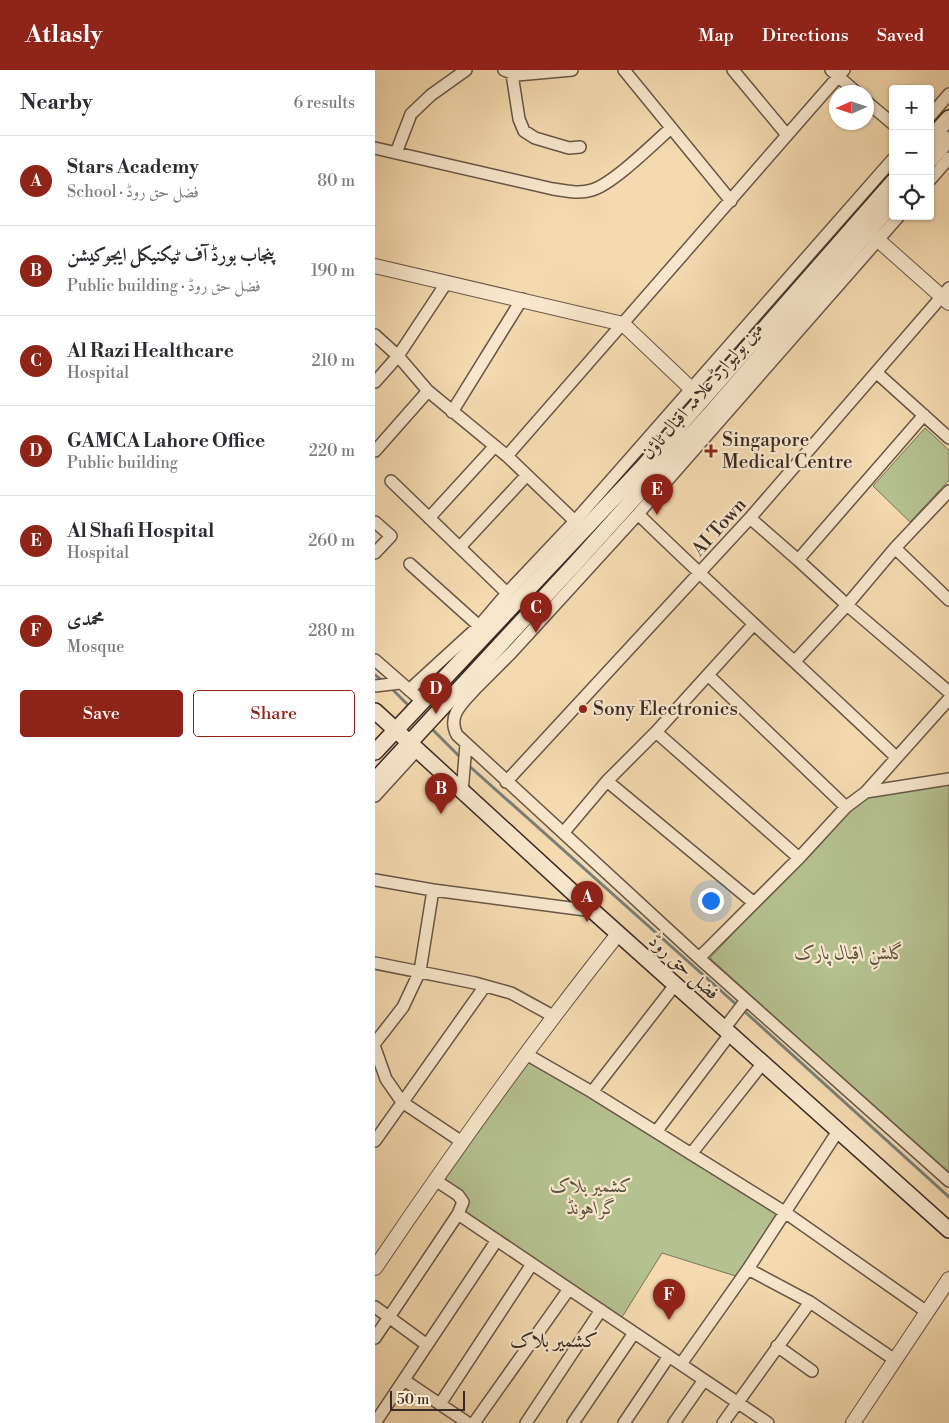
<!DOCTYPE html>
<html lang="en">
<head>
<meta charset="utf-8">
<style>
	body { margin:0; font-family:"Libre Bodoni",Amiri,serif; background:#f7f7f7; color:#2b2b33 }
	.controls { position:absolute; right:15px; top:15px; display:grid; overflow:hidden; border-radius:5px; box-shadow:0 1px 4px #0004 }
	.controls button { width:45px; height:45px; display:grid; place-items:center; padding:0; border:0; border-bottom:1px solid #e1e1e2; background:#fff; color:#2b2b33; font:25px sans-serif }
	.compass { position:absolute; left:454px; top:15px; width:45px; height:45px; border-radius:50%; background:#fff; box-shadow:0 1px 4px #0004; rotate:267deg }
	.scale { position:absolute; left:15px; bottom:12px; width:75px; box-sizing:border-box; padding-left:5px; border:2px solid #392a24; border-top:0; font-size:14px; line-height:18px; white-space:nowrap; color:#392a24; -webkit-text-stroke:4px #f8e7cc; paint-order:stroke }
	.you { position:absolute; left:335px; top:830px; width:18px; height:18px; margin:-12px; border:4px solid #fff; border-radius:50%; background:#1a73e8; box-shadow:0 0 0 8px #1a73e833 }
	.badge { display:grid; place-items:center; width:32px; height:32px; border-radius:50%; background:#8f2418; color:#fff; font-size:16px; font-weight:700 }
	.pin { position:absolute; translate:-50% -41px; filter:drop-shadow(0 1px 2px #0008) }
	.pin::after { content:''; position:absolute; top:26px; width:18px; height:15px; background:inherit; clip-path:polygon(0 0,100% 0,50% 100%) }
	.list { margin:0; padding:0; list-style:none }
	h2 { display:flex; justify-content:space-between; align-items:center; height:65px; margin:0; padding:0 20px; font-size:21px }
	h2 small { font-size:16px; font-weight:400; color:#7c7c81 }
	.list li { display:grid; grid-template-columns:32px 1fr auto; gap:15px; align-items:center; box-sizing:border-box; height:90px; padding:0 20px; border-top:1px solid #e1e1e2 }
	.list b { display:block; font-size:19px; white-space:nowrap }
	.list p { margin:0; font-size:16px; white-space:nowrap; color:#7c7c81 }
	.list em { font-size:16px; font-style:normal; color:#7c7c81 }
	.actions { display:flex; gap:10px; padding:15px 20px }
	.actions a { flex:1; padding:11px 0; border:1px solid #8f2418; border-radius:5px; text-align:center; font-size:18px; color:#8f2418 }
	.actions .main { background:#8f2418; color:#fff }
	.icon { flex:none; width:28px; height:28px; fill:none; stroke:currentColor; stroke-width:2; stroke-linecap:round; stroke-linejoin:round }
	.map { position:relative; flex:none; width:574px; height:1353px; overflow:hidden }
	header { display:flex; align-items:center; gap:30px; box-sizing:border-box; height:70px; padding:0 25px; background:#8f2418; color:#fff }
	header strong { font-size:24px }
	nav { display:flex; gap:28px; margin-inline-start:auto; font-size:18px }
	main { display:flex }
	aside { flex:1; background:#fff }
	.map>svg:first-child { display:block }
</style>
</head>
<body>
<header>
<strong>Atlasly</strong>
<nav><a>Map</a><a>Directions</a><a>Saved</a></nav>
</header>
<main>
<aside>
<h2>Nearby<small>6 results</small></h2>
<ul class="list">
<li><span class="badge">A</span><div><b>Stars Academy</b><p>School · فضل حق روڈ</p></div><em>80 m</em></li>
<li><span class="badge">B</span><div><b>پنجاب بورڈ آف ٹیکنیکل ایجوکیشن</b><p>Public building · فضل حق روڈ</p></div><em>190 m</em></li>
<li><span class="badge">C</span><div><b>Al Razi Healthcare</b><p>Hospital</p></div><em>210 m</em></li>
<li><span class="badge">D</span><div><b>GAMCA Lahore Office</b><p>Public building</p></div><em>220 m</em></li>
<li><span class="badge">E</span><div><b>Al Shafi Hospital</b><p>Hospital</p></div><em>260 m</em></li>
<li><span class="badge">F</span><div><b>محمدی</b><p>Mosque</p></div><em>280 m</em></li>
</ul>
<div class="actions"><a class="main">Save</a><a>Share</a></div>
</aside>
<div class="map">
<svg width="574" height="1353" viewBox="0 0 574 1353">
	<rect width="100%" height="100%" fill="#f5dab0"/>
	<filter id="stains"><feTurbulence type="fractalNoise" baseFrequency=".004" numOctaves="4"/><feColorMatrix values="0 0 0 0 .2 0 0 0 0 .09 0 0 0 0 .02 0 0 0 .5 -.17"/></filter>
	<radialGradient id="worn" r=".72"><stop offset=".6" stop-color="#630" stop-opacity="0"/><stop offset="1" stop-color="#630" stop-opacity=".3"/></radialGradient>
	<path fill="#b5c190" stroke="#77765a" d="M550,358L574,380V410L535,452L498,416Z
		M574,709V1105L335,888L491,722Z
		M151,984L411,1143L367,1208L287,1183L244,1252L83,1144L87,1137L60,1110Z"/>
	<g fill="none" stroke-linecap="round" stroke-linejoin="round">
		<path stroke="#777f7c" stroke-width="3" d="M0,605L9,612
			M16,618L36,638
			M55,657L86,688
			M92,694L363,936
			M368,940L574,1127"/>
		<g stroke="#685647" stroke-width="14">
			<path id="minor" d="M129,0L142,5L197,0
				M249,0L356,131
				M358,0L412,65
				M456,0L481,22
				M137,4L144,49L149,61L160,68L194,78L205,77
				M492,32L518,54
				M555,46L574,24
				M0,78L178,119C191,121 204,124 217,120C238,114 278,74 296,58
				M21,83L36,44L56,25L91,0
				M555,110L574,88
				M0,265L23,286L53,321L132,386L205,456
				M502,303L574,368
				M0,312L23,286L72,212
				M77,342L147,229
				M0,381L53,321
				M132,386L469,0
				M16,411L132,523
				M263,444L524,146
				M54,448L120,376
				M375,448L423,490L472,535L574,622
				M0,452L16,466L0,483
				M85,477L152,405
				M520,478L574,530
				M423,490L549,345
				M35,494L104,556
				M0,590L48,632
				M420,591L472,535L520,478L574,421
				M333,605L471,737
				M98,612L103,616L136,583L263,444C348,527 436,606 521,687
				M0,616L25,613
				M103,616C90,631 71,644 82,665L324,888L574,1111
				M34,620L104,556L132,523L200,451L518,89
				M281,662L424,788
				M232,711L379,833
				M131,712L375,448L574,218
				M491,722L574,709
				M87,723L91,674
				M0,726L42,680
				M189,762L232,711L281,662L379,554
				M0,810L58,820L218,841
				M324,888L424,788L471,737L491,722L574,629
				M0,893L100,913L136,923L178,946
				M349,959L371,930
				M0,973L28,937L45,901L58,820
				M0,978L11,1009L27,1032L87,1072
				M151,984L217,1022L411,1143L552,1242
				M217,1022L300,915
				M281,1062L355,964
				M0,1071L110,916
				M316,1084L388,993
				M60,1110L83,1125L88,1132L83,1144L393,1353
				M373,1199L435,1232L520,1290
				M0,1237L52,1275
				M0,1268L83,1144
				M402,1276L437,1301
				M306,1294L373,1199L463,1061
				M29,1310L93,1353
				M65,1334L157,1194
				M0,1353L122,1170
				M99,1353L194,1219
				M151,1353L226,1240
				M198,1353L259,1263
				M249,1353L294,1286
				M299,1353L329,1310
				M348,1353L435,1232"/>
		</g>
		<g stroke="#685647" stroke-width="16">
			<path id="tertiary" d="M485,154L574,233
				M0,196L248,254L327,329
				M0,1198C77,1084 157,972 243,864
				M478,1353L574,1209"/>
		</g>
		<g stroke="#392a24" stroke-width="18">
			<path id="secondary" d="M555,69L574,48
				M555,90L574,69
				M0,641L218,841L574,1160
				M0,682L268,397L518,112
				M0,710L198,496L336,343L518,133"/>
		</g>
		<use href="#minor" stroke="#f8e7cc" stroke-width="11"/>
		<use href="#tertiary" stroke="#f8e7cc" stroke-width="14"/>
		<use href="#secondary" stroke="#f8e7cc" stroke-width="15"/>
	</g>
	<g fill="#8f2418" stroke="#f8e7cc" stroke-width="2">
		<path d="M333.5 373.5h5v5h5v5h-5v5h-5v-5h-5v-5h5z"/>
		<circle cx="208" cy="639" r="5"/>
	</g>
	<g text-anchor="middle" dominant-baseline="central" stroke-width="4.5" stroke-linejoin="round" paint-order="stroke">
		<g font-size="19" fill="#392a24" stroke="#f8e7cc">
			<text transform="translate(327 321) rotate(-49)">مین بولیوارڈ علامہ اقبال ٹاؤن</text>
			<text transform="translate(344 457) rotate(-48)">AI Town</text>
			<text transform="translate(309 897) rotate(42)">فضل حق روڈ</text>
		</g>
		<g font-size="19" fill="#392a24" stroke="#f8e7cc" text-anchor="start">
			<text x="347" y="370">Singapore<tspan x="347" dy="22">Medical Centre</tspan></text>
			<text x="218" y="639">Sony Electronics</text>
		</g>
		<g font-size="19" font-style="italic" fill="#58503f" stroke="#f8e7cc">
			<text x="475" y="883">گلشنِ اقبال پارک</text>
			<text x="217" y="1116">کشمیر بلاک<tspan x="217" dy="22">ﮔﺮﺍﮨﻮﻧﮉ</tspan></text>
		</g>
		<g font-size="20" fill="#392a24" stroke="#f8e7cc">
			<text x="179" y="1271">کشمیر بلاک</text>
		</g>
	</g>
	<rect width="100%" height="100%" filter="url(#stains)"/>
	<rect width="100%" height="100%" fill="url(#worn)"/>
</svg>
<div class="controls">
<button>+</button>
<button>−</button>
<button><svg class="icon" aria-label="locate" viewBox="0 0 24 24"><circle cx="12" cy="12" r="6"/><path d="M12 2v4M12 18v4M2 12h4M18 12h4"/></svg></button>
</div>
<svg class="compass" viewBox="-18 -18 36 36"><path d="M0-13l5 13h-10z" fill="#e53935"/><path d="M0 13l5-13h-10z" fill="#7c7c81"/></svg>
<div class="scale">50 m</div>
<div class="you"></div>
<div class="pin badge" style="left:212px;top:852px">A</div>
<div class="pin badge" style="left:66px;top:744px">B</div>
<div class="pin badge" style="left:161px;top:563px">C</div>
<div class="pin badge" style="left:61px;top:644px">D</div>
<div class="pin badge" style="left:282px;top:445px">E</div>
<div class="pin badge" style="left:294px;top:1250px">F</div>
</div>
</main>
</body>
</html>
